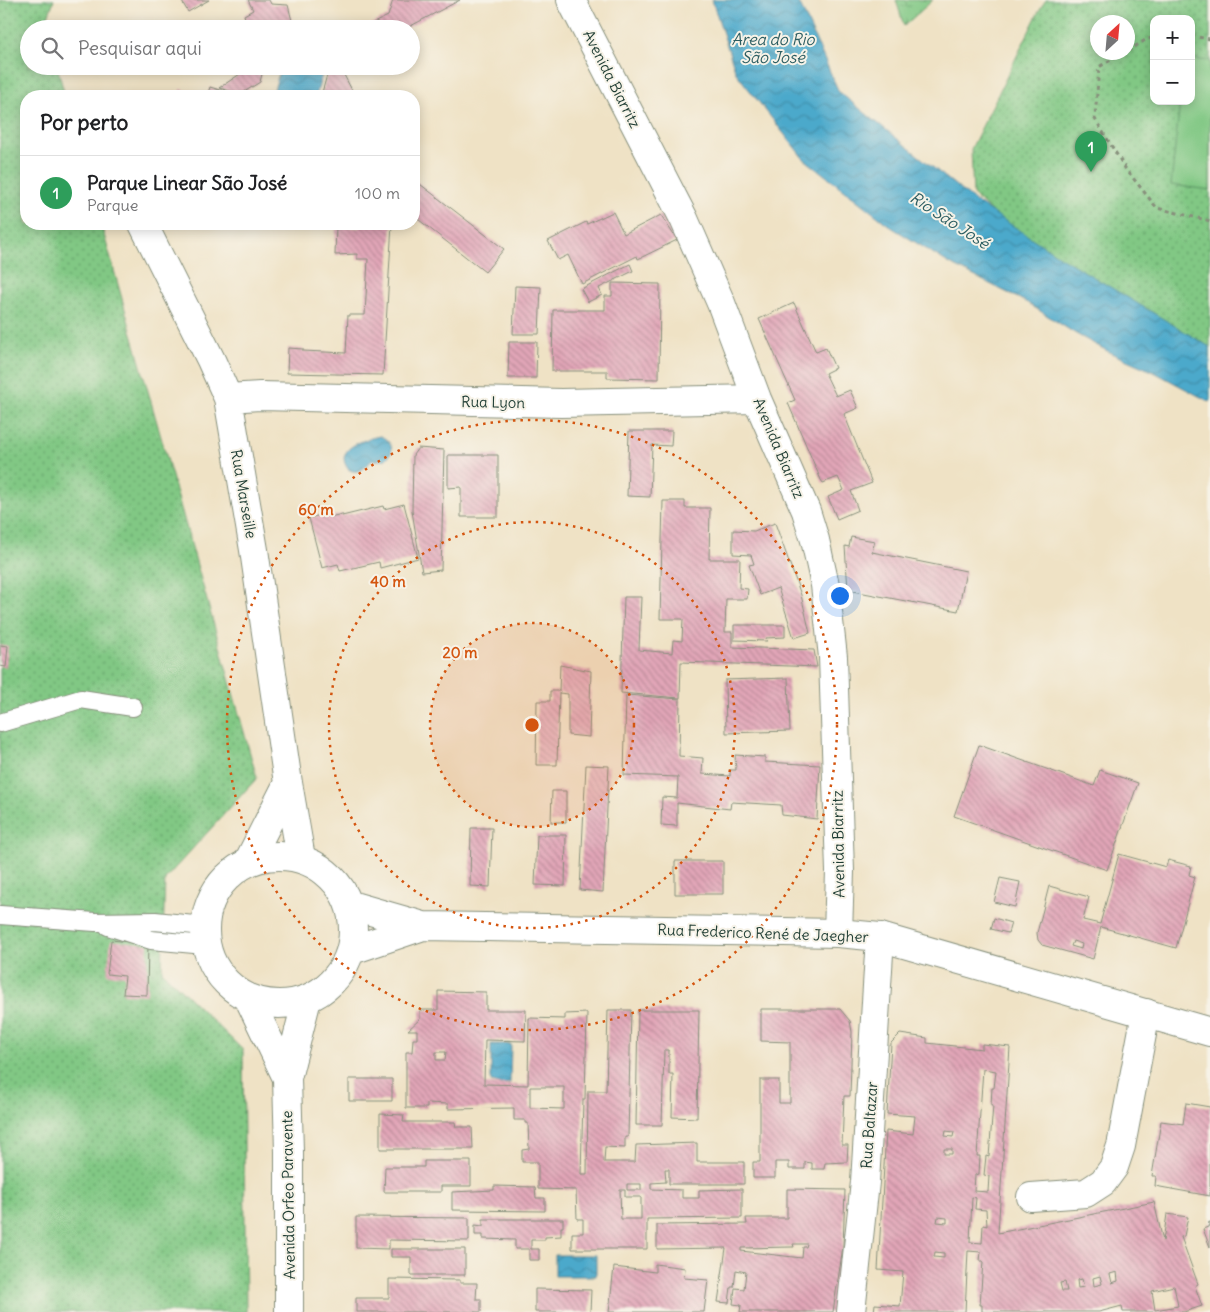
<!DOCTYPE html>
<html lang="pt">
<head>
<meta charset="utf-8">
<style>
	body { margin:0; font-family:Delius,sans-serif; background:#f6f6f6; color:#202124 }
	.controls { position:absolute; right:15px; top:15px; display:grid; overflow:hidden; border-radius:10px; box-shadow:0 2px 12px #0003 }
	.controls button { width:45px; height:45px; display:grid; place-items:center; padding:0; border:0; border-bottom:1px solid #e0e0e0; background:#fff; color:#202124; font:25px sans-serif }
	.compass { position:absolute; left:1090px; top:15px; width:45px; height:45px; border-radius:50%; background:#fff; box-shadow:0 2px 12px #0003; rotate:26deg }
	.you { position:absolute; left:839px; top:595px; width:18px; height:18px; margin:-12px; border:4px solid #fff; border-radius:50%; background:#1a73e8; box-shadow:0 0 0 8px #1a73e833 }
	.badge { display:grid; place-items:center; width:32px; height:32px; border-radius:50%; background:#111827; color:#fff; font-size:16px; font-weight:700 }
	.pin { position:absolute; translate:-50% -41px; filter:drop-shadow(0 1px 2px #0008) }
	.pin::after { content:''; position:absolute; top:26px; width:18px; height:15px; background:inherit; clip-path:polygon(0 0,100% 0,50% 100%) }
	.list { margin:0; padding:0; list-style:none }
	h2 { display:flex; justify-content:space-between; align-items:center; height:65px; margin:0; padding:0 20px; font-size:21px }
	h2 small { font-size:16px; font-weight:400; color:#757577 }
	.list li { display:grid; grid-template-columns:32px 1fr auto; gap:15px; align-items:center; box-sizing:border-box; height:75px; padding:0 20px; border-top:1px solid #e0e0e0 }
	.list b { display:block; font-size:19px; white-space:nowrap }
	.list p { margin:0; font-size:16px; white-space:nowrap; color:#757577 }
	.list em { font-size:16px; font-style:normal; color:#757577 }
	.icon { flex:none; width:28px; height:28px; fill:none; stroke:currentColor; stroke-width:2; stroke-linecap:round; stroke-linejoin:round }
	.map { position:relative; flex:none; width:1210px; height:1312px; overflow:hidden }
	.search { position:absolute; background:#fff; box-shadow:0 2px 12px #0003; left:20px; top:20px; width:400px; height:55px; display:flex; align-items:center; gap:12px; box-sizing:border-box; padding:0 18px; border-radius:28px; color:#757577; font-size:19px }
	.panel { position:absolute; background:#fff; box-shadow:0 2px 12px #0003; left:20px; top:90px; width:400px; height:140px; border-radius:20px }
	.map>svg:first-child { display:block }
</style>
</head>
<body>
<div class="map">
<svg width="1210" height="1312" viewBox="0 0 1210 1312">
	<defs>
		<pattern id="grass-dots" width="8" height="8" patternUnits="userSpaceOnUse" patternTransform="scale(1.25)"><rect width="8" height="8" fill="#81c884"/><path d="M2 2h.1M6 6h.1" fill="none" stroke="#69a46d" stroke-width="1.8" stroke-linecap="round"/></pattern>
		<pattern id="wetland-marsh" width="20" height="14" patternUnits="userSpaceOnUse" patternTransform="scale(1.25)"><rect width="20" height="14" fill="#81c884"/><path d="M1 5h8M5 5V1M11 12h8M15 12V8" fill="none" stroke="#69a46d"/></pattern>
		<pattern id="water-waves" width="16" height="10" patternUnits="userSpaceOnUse" patternTransform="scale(1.25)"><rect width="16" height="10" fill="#4ca9cb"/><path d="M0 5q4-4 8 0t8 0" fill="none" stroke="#3f8ba6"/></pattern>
		<pattern id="building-back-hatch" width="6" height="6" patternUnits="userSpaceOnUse" patternTransform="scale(1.25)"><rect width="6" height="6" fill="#e2a6b8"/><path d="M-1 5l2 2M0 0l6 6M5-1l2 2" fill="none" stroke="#b78896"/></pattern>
	</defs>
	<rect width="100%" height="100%" fill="#f7f3e8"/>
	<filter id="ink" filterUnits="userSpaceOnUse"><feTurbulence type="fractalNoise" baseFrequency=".02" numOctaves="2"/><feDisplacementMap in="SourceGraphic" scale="10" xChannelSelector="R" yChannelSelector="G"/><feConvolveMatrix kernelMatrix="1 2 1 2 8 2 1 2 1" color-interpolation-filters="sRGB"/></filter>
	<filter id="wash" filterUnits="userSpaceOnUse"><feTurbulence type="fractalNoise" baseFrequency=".0096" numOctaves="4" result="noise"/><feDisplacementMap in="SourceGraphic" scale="20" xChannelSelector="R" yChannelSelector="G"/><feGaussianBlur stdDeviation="1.12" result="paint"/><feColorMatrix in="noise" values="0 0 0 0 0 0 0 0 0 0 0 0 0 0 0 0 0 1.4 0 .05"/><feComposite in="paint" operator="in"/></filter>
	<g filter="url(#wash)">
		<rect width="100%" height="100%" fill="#efe2c5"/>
		<path fill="url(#grass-dots)" stroke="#50825c" fill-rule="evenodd" d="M0,0H54L45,25L46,29H29V66H57L65,96H26V224H101L257,778L165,879L162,971L243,1050L246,1312H0Z
			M1046,0H1210V359L1021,238L973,195L971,149L1041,7ZM1154,19H1191V101H1154ZM1098,22H1128V52H1098Z"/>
		<path fill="url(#wetland-marsh)" stroke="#50825c" d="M896,0H933L904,26Z"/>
		<path fill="#81c884" stroke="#50825c" d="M1191,59L1210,61V190L1171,185L1180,101H1191Z"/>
		<path fill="url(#water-waves)" stroke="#367380" d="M712,0H798L839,92L975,201L1062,258L1210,347V402L1154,372L1111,353L1076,334L1026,302L950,264L891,227L803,158L736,73Z
			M281,66H305L323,71L316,96H298L274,90Z
			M380,436C389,439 397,450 387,458C383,462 376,459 371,461C364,469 358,475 348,469C333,448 365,439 380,436Z
			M491,1044H511L510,1083L501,1084L491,1082Z
			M555,1255H596V1276H555Z"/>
		<g id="blocks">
			<path fill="url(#building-back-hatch)" fill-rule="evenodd" d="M181,0H209L188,12Z
				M248,0H269L271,4L288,5L294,29H249L244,15L253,10Z
				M393,0H460L405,29H361L388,16Z
				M248,66H264L260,82L241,94L219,88L246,70Z
				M329,68L343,73L355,96H321Z
				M210,87L239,96H207Z
				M181,89L206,96H178Z
				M416,181L504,249L485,272L414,216V184Z
				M613,212L624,234L661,215L677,240L638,259L637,256L582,284L568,255L558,260L548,241L586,222L587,224Z
				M360,224H392L383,375L287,373L288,348L303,349V351L346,353L348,315H365L368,259H357V254L335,255L336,226L359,228Z
				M630,264L633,271L599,288L602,295L588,302L581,289Z
				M612,283L660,284L659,379L607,378V371H552L553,310H605V296H612Z
				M515,286L541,287L539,334H513Z
				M794,303L816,352L826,348L835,368L825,373L836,396L850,390L858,408L844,414L872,483L851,491L858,510L837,519L828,497L844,490L838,477L823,483L821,480L788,403L795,400L759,319Z
				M509,342H537L536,378H508Z
				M629,431H672L671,446L652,445L650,497L627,496Z
				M418,448L444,450L441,570L422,572L412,511L413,455Z
				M448,455H498V517H461V487L448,488Z
				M663,501H685V508H710L709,559H740L739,588L748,589L747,599H726L725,632H732V647L814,650L817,667L681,662L680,698L621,693L624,597H641L639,650L672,653L673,640L682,641L683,619H660Z
				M404,504L418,558L380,568L379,562L340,571L338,564L322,568L309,518L329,513L330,517L342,514V516L383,506L384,509Z
				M775,523L801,595L810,633L794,638L778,588L760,595L749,565L754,564L751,555L733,554V530L754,531Z
				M851,537L875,541L872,552L966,571L958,611L848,590L845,546L849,547Z
				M734,625H785V637L766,638L767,641L734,640Z
				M0,645L8,646L6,667L0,666Z
				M560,665L591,671L589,737L568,735V694L559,693L557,765H536L537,701H550V691H559Z
				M788,678L790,731L726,733L725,680Z
				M626,695L680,699L679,756L703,758L702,774L730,776V770H736L735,755L765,757V762L820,765L817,819L782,815L781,805L731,802L730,809L677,803V826L661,825L662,797L677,798L678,777L624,775Z
				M979,745L1094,786L1100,770L1138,783L1107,870L954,816Z
				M586,765L609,766L603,892L580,890Z
				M552,791H566V822H551Z
				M471,828H492L490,887L470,886Z
				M537,835H566L565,886L535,885Z
				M1119,854L1166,867L1168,860L1191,866L1189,875L1195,877L1176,948L1101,927L1093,959L1042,945L1038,940L1037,933L1049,886L1089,897L1083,920L1100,924ZM1073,941L1082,944L1081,949L1071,946Z
				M675,861H723V894H675Z
				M1000,878L1020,882L1015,907L994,902Z
				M994,918L1011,923L1008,933L991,929Z
				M111,940L148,944L147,995L123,994L125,976L107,974Z
				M438,991L486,992V1010H526L525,1041L485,1040L484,1084L528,1085L529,1018L565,1019V1014L587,1013L585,1099H583L581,1174H587L588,1091H606L608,1010H631L628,1137H625V1148L605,1147L604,1162H635L636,1145L697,1143V1162H744V1184H669V1169H665L666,1182L651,1183V1189L682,1190V1198H699V1190L742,1189V1218L647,1219V1249H572V1233H583V1219H577L576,1190L538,1189V1162H522V1150L529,1149L528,1123H525V1120H514V1108L448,1109V1104L427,1103V1108H406V1052H412L413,1039H417V1030H408L420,1019V1010H438ZM436,1052H446L445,1060H436ZM530,1087H564V1109L530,1108ZM627,1184H641V1190H627ZM620,1190H625V1197H641V1219H621Z
				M761,1009H840L850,1021L852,1032L850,1096H844L842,1145H848L847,1162L825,1163L824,1169H812V1163L805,1162V1169H789V1162H775V1178H753V1162H760V1080H779V1103H790V1042L761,1041Z
				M638,1010H699L697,1118L672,1117L673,1074H669V1050H664L662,1125H636Z
				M900,1034L927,1038V1043L982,1049V1044L1010,1047L998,1233L1154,1202L1163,1241L1167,1214L1188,1217L1184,1236L1181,1237L1198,1284L1195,1286L1202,1306L1184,1312H1123L1122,1306L1099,1312H982V1305H980L983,1261H980L981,1252L968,1251L965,1312H874L875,1304L900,1306L903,1272L878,1270L886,1131L913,1134L915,1116L887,1114L891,1043ZM983,1069L996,1071L994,1088H992L991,1105H993L989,1157L986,1156L984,1175L989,1176L988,1192L974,1191L975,1175L979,1174L980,1156H977ZM946,1131L954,1132L953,1137L945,1136ZM944,1149H952V1154H944ZM972,1197L976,1198L975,1209L986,1210L987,1226L983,1225L982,1243L970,1242ZM938,1217L947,1218V1223L937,1222ZM935,1252L944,1253V1258L934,1257ZM1117,1272L1118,1281L1112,1283L1110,1274ZM1100,1276L1102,1284L1094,1286L1093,1278ZM1082,1279L1084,1287L1078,1288L1077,1280ZM1065,1282L1067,1291H1062L1060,1283ZM1174,1286L1178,1306L1155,1310L1152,1291Z
				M349,1079H392V1101H349Z
				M1186,1103L1210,1107V1196L1155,1186L1156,1176H1152L1161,1121L1183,1124Z
				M380,1114L404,1115L403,1122H455L456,1127H472L473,1149H380Z
				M424,1161H471V1186H441V1192H384L385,1167H424Z
				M494,1186L535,1187L536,1198H545V1211L452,1210V1192L494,1190Z
				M787,1189L845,1190L843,1247L833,1312H740L741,1305L733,1304L735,1288L744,1289L746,1272L736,1270L734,1287H731L729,1303L718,1302L726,1248L657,1249V1225L747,1224L746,1218H787ZM793,1244H807L806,1247H803L802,1258L741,1251V1248L792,1247H794Z
				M356,1217L469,1218V1241L389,1240V1249L356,1248Z
				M483,1219H563V1227H561V1236L545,1237V1240H531V1249H539V1260H529V1249H515V1240L483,1239V1235H475V1225L483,1226Z
				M1209,1222H1210V1247L1203,1229L1208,1227Z
				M391,1249H465V1275H411V1257H391Z
				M655,1264L685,1268L684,1278L708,1280L704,1312H609L614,1267L655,1272Z
				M389,1279L460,1280V1283H477L476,1299H481V1312H356V1298H389Z
				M535,1289L591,1290L590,1312H535Z"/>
		</g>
	</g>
	<g filter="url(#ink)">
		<use href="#blocks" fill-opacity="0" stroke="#87907c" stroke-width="1"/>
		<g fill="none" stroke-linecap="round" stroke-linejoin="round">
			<g stroke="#87907c" stroke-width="20">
				<path id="service" d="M0,723L81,699L133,707
					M0,915L95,922L155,921L204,926
					M108,926L151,940L205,945"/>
			</g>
			<g stroke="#87907c" stroke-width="30">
				<path id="minor" d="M571,0L684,219L721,303L757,399L806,511L815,540L825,585L833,657L840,871L838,933
					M143,224L211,360L228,398L254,550L288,783L301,858
					M228,398L260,396L561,403L757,399
					M248,862L288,783
					M1031,1197L1086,1193L1103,1182L1114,1167L1121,1146L1146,1013
					M851,1312L865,1182L880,937"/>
			</g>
			<g stroke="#87907c" stroke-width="30">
				<path id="secondary" d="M205 930a74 74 0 1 1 148 0a74 74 0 1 1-148 0Z
					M350,905L423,926L838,933L880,937L1210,1032
					M352,950L423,926
					M249,999L287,1078
					M289,1312V1152L287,1078L307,999"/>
			</g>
			<path stroke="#87907c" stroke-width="3" stroke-dasharray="4 4" stroke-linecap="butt" d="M1191,36L1210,39
				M1128,51L1147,39L1154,38
				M1124,52L1099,67L1095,119L1125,168L1157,208L1210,221"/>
			<use href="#service" stroke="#fff" stroke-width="18"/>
			<use href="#minor" stroke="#fff" stroke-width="28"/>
			<use href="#secondary" stroke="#fff" stroke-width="28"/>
		</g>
	</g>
	<circle cx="532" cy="725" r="102" fill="#d45610" fill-opacity=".12"/>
	<g fill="none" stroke="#d45610" stroke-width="2.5" stroke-dasharray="2.5 5">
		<circle cx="532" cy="725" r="102"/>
		<circle cx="532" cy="725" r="203"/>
		<circle cx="532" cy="725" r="305"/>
	</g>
	<g text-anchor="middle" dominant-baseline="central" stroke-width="4" stroke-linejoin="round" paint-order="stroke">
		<g font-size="15" fill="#1f3d34" stroke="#f7f3e8">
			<text transform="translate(612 79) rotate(63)">Avenida Biarritz</text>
			<text transform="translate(493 402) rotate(1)">Rua Lyon</text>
			<text transform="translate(779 448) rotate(67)">Avenida Biarritz</text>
			<text transform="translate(244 494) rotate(80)">Rua Marseille</text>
			<text transform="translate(838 844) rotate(-91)">Avenida Biarritz</text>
			<text transform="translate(763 933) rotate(2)">Rua Frederico René de Jaegher</text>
			<text transform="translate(869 1125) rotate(-86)">Rua Baltazar</text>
			<text transform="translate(288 1195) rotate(-91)">Avenida Orfeo Paravente</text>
		</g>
		<g font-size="16" font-style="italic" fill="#2c5d61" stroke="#f7f3e8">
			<text x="773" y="39">Area do Rio<tspan x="773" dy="18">São José</tspan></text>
			<text transform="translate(950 220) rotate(33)">Rio São José</text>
		</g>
	</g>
	<circle cx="532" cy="725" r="8" fill="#d45610" stroke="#f7f3e8" stroke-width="2.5"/>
	<g font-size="15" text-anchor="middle" font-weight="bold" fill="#d45610" stroke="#f7f3e8" stroke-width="4" stroke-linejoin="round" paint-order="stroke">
		<text x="316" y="515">60 m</text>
		<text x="388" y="587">40 m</text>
		<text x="460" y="658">20 m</text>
	</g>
</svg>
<div class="controls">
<button>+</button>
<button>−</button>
</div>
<svg class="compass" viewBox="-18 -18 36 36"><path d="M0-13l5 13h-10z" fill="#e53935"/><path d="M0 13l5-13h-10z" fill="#757577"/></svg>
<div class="you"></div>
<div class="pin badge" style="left:1091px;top:172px;background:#2e9e5b">1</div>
<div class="search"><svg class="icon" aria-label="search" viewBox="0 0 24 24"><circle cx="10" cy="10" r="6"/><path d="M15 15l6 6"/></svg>Pesquisar aqui</div>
<section class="panel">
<h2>Por perto<small></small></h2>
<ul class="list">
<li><span class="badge" style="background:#2e9e5b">1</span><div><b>Parque Linear São José</b><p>Parque</p></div><em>100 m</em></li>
</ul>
</section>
</div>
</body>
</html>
